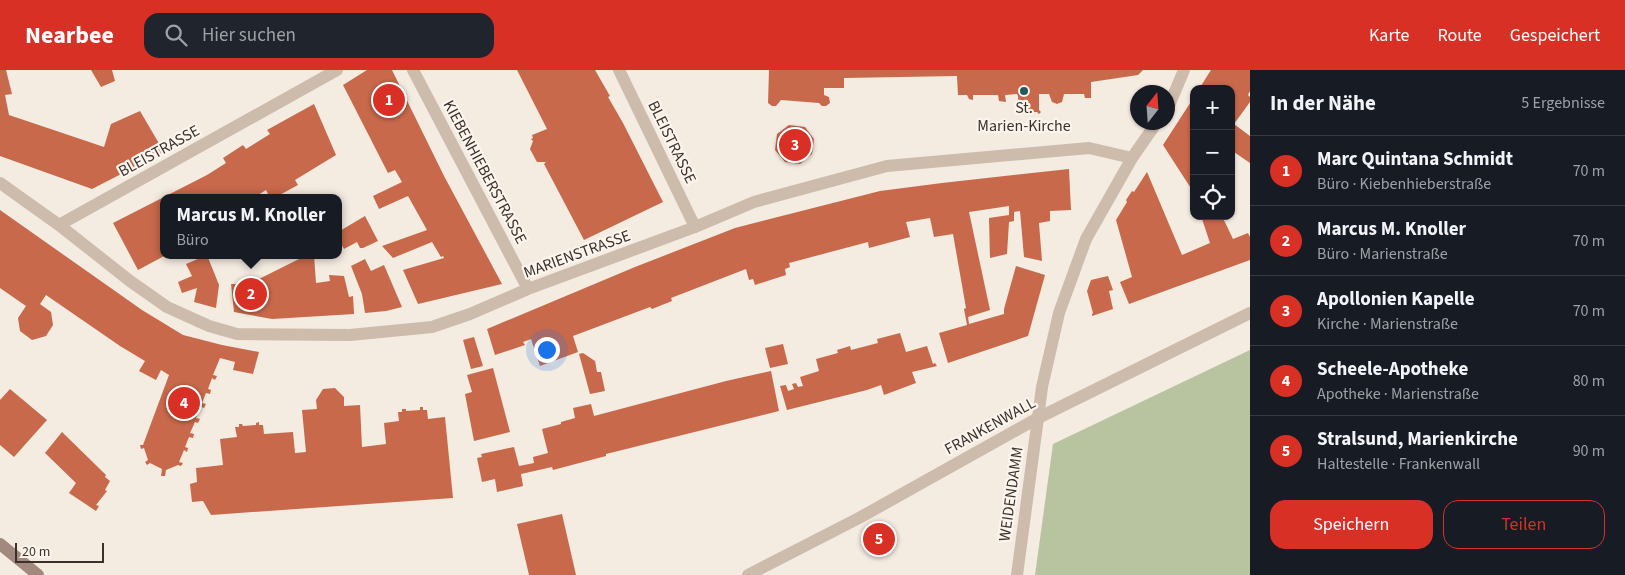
<!DOCTYPE html>
<html lang="de">
<head>
<meta charset="utf-8">
<style>
	body { margin:0; font-family:"Source Sans 3",sans-serif; background:#20242c; color:#f1f3f6 }
	.controls { position:absolute; right:15px; top:15px; display:grid; overflow:hidden; border-radius:10px; box-shadow:0 1px 4px #0004 }
	.controls button { width:45px; height:45px; display:grid; place-items:center; padding:0; border:0; border-bottom:1px solid #363941; background:#171b24; color:#f1f3f6; font:25px sans-serif }
	.compass { position:absolute; left:1130px; top:15px; width:45px; height:45px; border-radius:50%; background:#171b24; box-shadow:0 1px 4px #0004; rotate:17deg }
	.scale { position:absolute; left:15px; bottom:12px; width:89px; box-sizing:border-box; padding-left:5px; border:2px solid #3b302b; border-top:0; font-size:14px; line-height:18px; white-space:nowrap; color:#3b302b; -webkit-text-stroke:4px #fbf5ee; paint-order:stroke }
	.you { position:absolute; left:546px; top:279px; width:18px; height:18px; margin:-12px; border:4px solid #fff; border-radius:50%; background:#1a73e8; box-shadow:0 0 0 8px #1a73e833 }
	.badge { display:grid; place-items:center; width:32px; height:32px; border-radius:50%; background:#d93025; color:#fff; font-size:16px; font-weight:700 }
	.pin { position:absolute; translate:-50% -50%; border:2px solid #fff; box-shadow:0 1px 5px #0006 }
	.popup { position:absolute; left:160px; top:124px; width:182px; height:65px; box-sizing:border-box; display:grid; place-content:center; border-radius:10px; background:#171b24; filter:drop-shadow(0 1px 4px #0005); font-size:16px; white-space:nowrap; color:#9ea1a6 }
	.popup b { font-size:19px; color:#f1f3f6 }
	.popup::after { content:''; position:absolute; left:50%; top:100%; margin-left:-10px; border:10px solid transparent; border-top-color:#171b24 }
	.list { margin:0; padding:0; list-style:none }
	h2 { display:flex; justify-content:space-between; align-items:center; height:65px; margin:0; padding:0 20px; font-size:21px }
	h2 small { font-size:16px; font-weight:400; color:#9ea1a6 }
	.list li { display:grid; grid-template-columns:32px 1fr auto; gap:15px; align-items:center; box-sizing:border-box; height:70px; padding:0 20px; border-top:1px solid #363941 }
	.list b { display:block; font-size:19px; white-space:nowrap }
	.list p { margin:0; font-size:16px; white-space:nowrap; color:#9ea1a6 }
	.list em { font-size:16px; font-style:normal; color:#9ea1a6 }
	.actions { display:flex; gap:10px; padding:15px 20px }
	.actions a { flex:1; padding:11px 0; border:1px solid #d93025; border-radius:15px; text-align:center; font-size:18px; color:#d93025 }
	.actions .main { background:#d93025; color:#fff }
	.icon { flex:none; width:28px; height:28px; fill:none; stroke:currentColor; stroke-width:2; stroke-linecap:round; stroke-linejoin:round }
	.map { position:relative; flex:none; width:1250px; height:505px; overflow:hidden }
	header { display:flex; align-items:center; gap:30px; box-sizing:border-box; height:70px; padding:0 25px; background:#d93025; color:#fff }
	header strong { font-size:24px }
	nav { display:flex; gap:28px; margin-inline-start:auto; font-size:18px }
	.search { width:350px; height:45px; background:#20242c; display:flex; align-items:center; gap:12px; box-sizing:border-box; padding:0 18px; border-radius:15px; color:#9ea1a6; font-size:19px }
	main { display:flex }
	aside { flex:1; background:#171b24 }
	.map>svg:first-child { display:block }
</style>
</head>
<body>
<header>
<strong>Nearbee</strong>
<div class="search"><svg class="icon" aria-label="search" viewBox="0 0 24 24"><circle cx="10" cy="10" r="6"/><path d="M15 15l6 6"/></svg>Hier suchen</div>
<nav><a>Karte</a><a>Route</a><a>Gespeichert</a></nav>
</header>
<main>
<div class="map">
<svg width="1250" height="505" viewBox="0 0 1250 505">
	<rect width="100%" height="100%" fill="#f4ebe1"/>
	<path fill="#b8c4a0" d="M1250,280V505H1035L1053,374Z"/>
	<path fill="#c8694b" d="M0,0H6L12,24L5,25L9,45L104,77L111,54L140,41L164,82L92,119L0,86Z
		M91,0H112L115,11L101,17Z
		M367,0H392L444,106L502,214L418,234L403,200L444,188L443,186L441,187L432,172L393,188L382,176L427,160L408,126L379,139L373,126L402,112L395,100L388,103L343,15Z
		M517,0H595L610,26L608,27L623,53L663,132L584,170L544,94L546,92H537L530,79L533,71L531,69L533,68L532,65L547,59Z
		M769,0H1143L1138,5L1091,12V28H1085L1084,24H1064L1062,32L1057,34L1052,32L1049,24H1039V40L1041,42L1039,44L1037,42H1022L1020,45L1018,43L1019,41L1018,26L1017,24L1005,25L1006,32L999,31L998,25H973V30L969,29L967,25H958L957,6L844,8V18H824V25L829,27L830,33L826,36H822L819,33L781,30L776,36H772L768,33Z
		M1211,0H1250V21L1248,25L1250,27V32L1234,54L1250,66V93L1231,80V19H1199Z
		M1194,27V123L1163,75Z
		M314,34L336,85L295,110L298,115L274,128H270L266,120L253,128H164L163,185H166L138,200L113,153L207,105L226,93L223,88L243,75L246,79L270,64L267,60Z
		M789,55L805,57L814,69L812,84L800,94L785,92L775,80L777,64Z
		M1069,99L1071,140L1050,141V151L1039,153L1042,191L1024,187L1020,141L1014,142V151L1009,152L1007,184L990,188L989,148L1009,145V136L969,142L990,240L968,247L969,254L1004,244V239L1016,196L1045,205L1028,266L948,293L939,263L967,255L964,239L966,238L953,164L934,167L930,148L906,152L910,167L869,178L868,172L789,193L790,197L785,199L786,205L755,215L753,209L749,210L746,199L671,228L672,231L652,239L650,237L573,266L578,282L540,296L531,269L523,272L525,275L495,285L487,259L635,197L735,158L880,121L942,113Z
		M1147,102L1182,185L1210,173L1201,146H1222L1233,169L1248,163L1250,167V190L1129,234L1120,212L1132,207L1116,150L1127,132L1126,130L1132,121L1134,122Z
		M0,140L142,240L183,265L222,275L259,282L253,304L233,300L235,292L220,288L213,305L217,306L215,310L212,308L208,319L211,320L210,324L206,323L202,333L206,334L204,338L201,337L196,348L200,349L198,353L195,352L190,363L194,364L193,368L189,367L185,377L188,378L187,382L184,380L179,392L183,393L181,396L178,395L166,400L165,406H161L162,399L150,393L147,395L145,392L148,390L144,378L141,379L140,375H143L169,305L161,300L156,310L139,301L145,291L120,276L46,225L40,234L51,242L53,255L46,266L32,270L20,261L18,248L26,236L0,218Z
		M365,146L378,171L363,178H360L357,172L344,179L338,169V162Z
		M207,185L219,215L216,238L194,232L197,218L182,223L178,212L192,206L186,194Z
		M307,185H314L316,213L330,211L329,205L344,206L349,227L353,226L354,244L272,249L234,242L231,214H249Z
		M365,189L371,201L384,195L402,237L386,241L365,243L362,224L351,196Z
		M1108,206L1113,220L1109,221L1113,239L1092,246V244L1093,243L1087,221L1091,210Z
		M900,263L906,282L927,276L933,294L935,293L937,296L912,302L916,313L884,325L881,315L867,320L787,340L780,316L786,315L788,321L794,319L792,314L796,313L798,317L803,316L800,307L819,301L816,289L838,283L837,280L850,276L851,280L878,273L877,269Z
		M474,267L483,296L471,299L463,270Z
		M783,274L788,294L770,298L765,278Z
		M583,283L595,291L597,302H601L605,321L590,324L579,284Z
		M493,298L510,362L474,371L465,324L472,322L467,305Z
		M771,301L779,341L606,384V386L568,396L553,400L552,397L521,404L523,416L497,422L495,409L482,412L477,388L482,387L481,384L514,377L519,396L534,393L533,387L548,383L542,359L561,354V352L575,348L573,338L591,334L594,346L726,311Z
		M335,318L344,327V336L360,335L362,377L386,374L384,353L399,351L398,342H402V339H406V341L420,340V337H423V340H427L428,349L445,347L453,428L211,445L203,431L192,432L190,414L197,412L196,398L223,395L220,369L237,367L235,357H239V354H242L243,356L256,355V353L259,352V355H263L264,364L293,362L295,383L306,382L302,340L317,339L316,330L323,319Z
		M10,319L47,350L14,387L0,375V330Z
		M62,362L106,405L105,407L110,411L105,420L107,421L96,435L99,436L96,441L69,423L76,413L45,383Z
		M562,444L576,505H529L517,454Z"/>
	<g fill="none" stroke-linecap="round" stroke-linejoin="round">
		<path stroke="#cdbbac" stroke-width="12" d="M1017,505L1038,348"/>
		<path stroke="#cdbbac" stroke-width="12" d="M413,0L528,219
			M619,0L695,157
			M1168,38L1184,0
			M0,113L59,155L130,211L167,237L209,256L237,264L350,265L432,257L470,244L528,219L695,157L754,132L887,96L1089,78L1132,88
			M59,155L337,0
			M1038,348L1042,317L1059,243L1086,169L1132,88L1157,52"/>
		<path stroke="#cdbbac" stroke-width="12" d="M748,505L859,448L1038,348L1250,243"/>
		<path stroke="#a18a7d" stroke-width="12" d="M0,474L38,505"/>
	</g>
	<circle fill="#1f5a5e" stroke="#fbf5ee" stroke-width="2" cx="1024" cy="21" r="5"/>
	<g text-anchor="middle" dominant-baseline="central" stroke-width="4.5" stroke-linejoin="round" paint-order="stroke">
		<g font-size="16" fill="#3b302b" stroke="#fbf5ee">
			<text x="1024" y="38">St.<tspan x="1024" dy="18">Marien-Kirche</tspan></text>
		</g>
		<g font-size="16" fill="#3b302b" stroke="#fbf5ee">
			<text transform="translate(672 72) rotate(64)">BLEISTRASSE</text>
			<text transform="translate(159 81) rotate(-29)">BLEISTRASSE</text>
			<text transform="translate(485 102) rotate(62)">KIEBENHIEBERSTRASSE</text>
			<text transform="translate(577 184) rotate(-20)">MARIENSTRASSE</text>
			<text transform="translate(990 356) rotate(-29)">FRANKENWALL</text>
			<text transform="translate(1011 424) rotate(-82)">WEIDENDAMM</text>
		</g>
	</g>
</svg>
<div class="controls">
<button>+</button>
<button>−</button>
<button><svg class="icon" aria-label="locate" viewBox="0 0 24 24"><circle cx="12" cy="12" r="6"/><path d="M12 2v4M12 18v4M2 12h4M18 12h4"/></svg></button>
</div>
<svg class="compass" viewBox="-18 -18 36 36"><path d="M0-13l5 13h-10z" fill="#e53935"/><path d="M0 13l5-13h-10z" fill="#9ea1a6"/></svg>
<div class="scale">20 m</div>
<div class="you"></div>
<div class="pin badge" style="left:389px;top:30px">1</div>
<div class="pin badge" style="left:251px;top:224px">2</div>
<div class="popup"><b>Marcus M. Knoller</b>Büro</div>
<div class="pin badge" style="left:795px;top:75px">3</div>
<div class="pin badge" style="left:184px;top:333px">4</div>
<div class="pin badge" style="left:879px;top:469px">5</div>
</div>
<aside>
<h2>In der Nähe<small>5 Ergebnisse</small></h2>
<ul class="list">
<li><span class="badge">1</span><div><b>Marc Quintana Schmidt</b><p>Büro · Kiebenhieberstraße</p></div><em>70 m</em></li>
<li><span class="badge">2</span><div><b>Marcus M. Knoller</b><p>Büro · Marienstraße</p></div><em>70 m</em></li>
<li><span class="badge">3</span><div><b>Apollonien Kapelle</b><p>Kirche · Marienstraße</p></div><em>70 m</em></li>
<li><span class="badge">4</span><div><b>Scheele-Apotheke</b><p>Apotheke · Marienstraße</p></div><em>80 m</em></li>
<li><span class="badge">5</span><div><b>Stralsund, Marienkirche</b><p>Haltestelle · Frankenwall</p></div><em>90 m</em></li>
</ul>
<div class="actions"><a class="main">Speichern</a><a>Teilen</a></div>
</aside>
</main>
</body>
</html>
